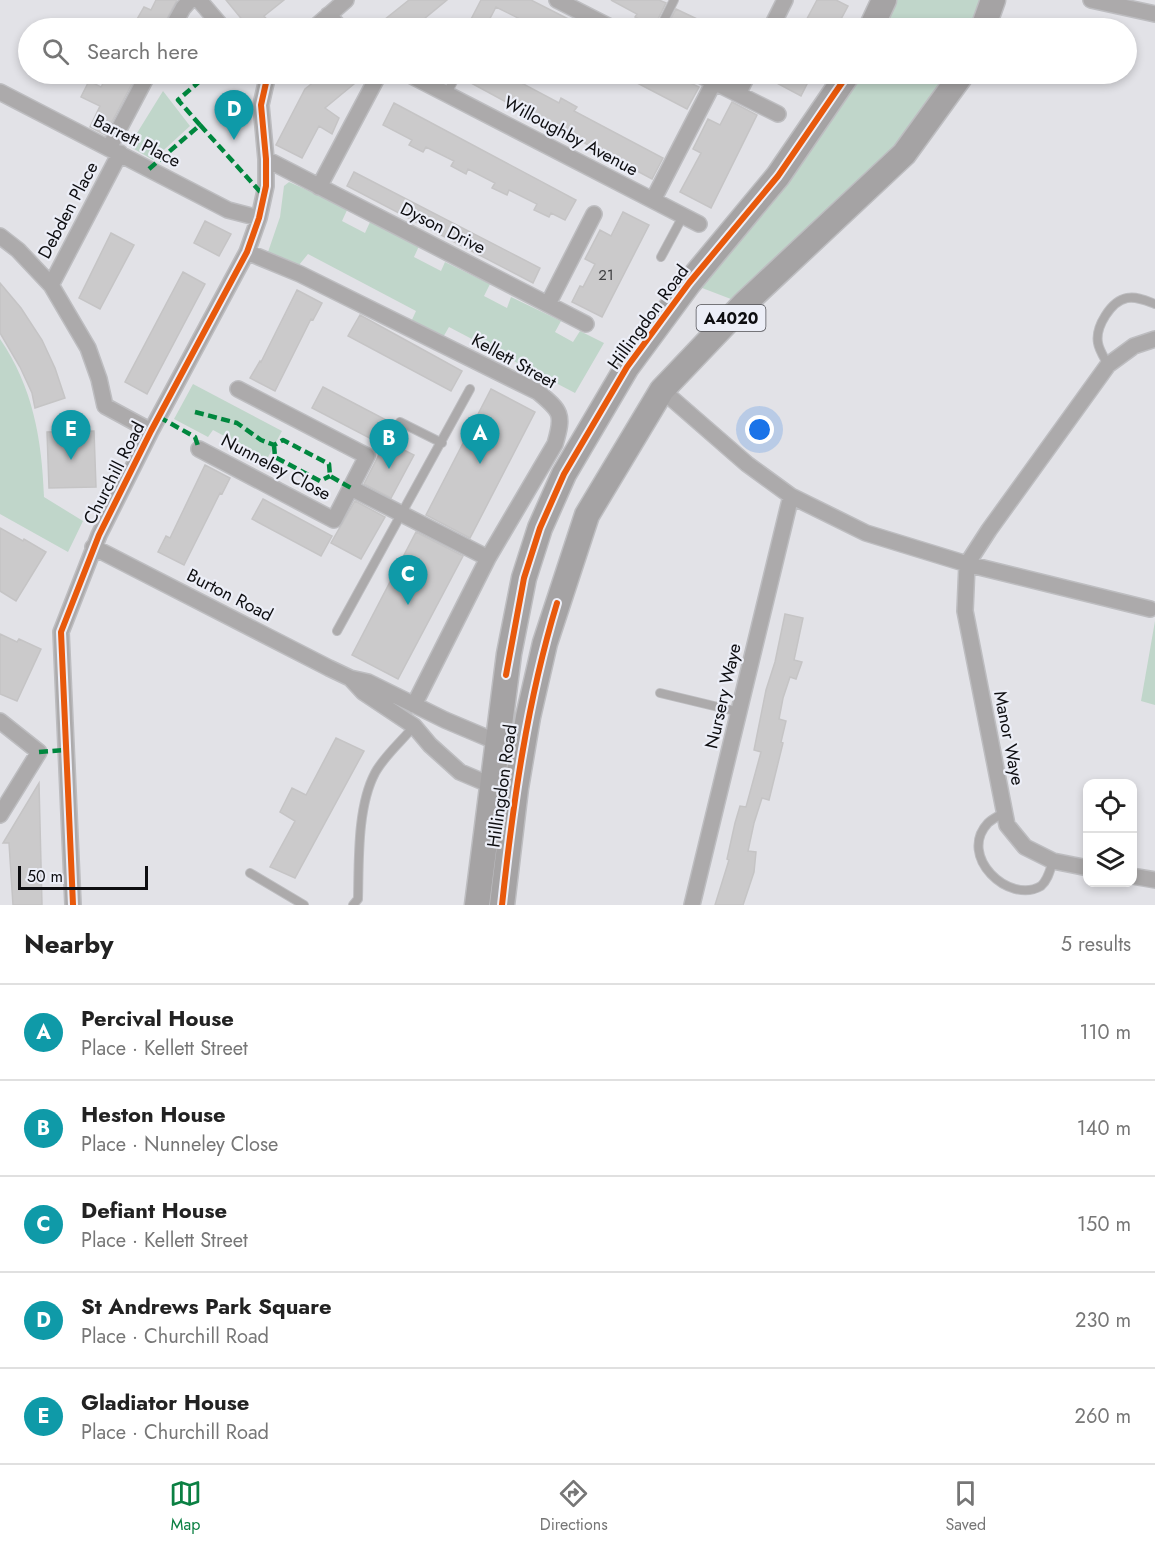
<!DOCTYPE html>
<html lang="en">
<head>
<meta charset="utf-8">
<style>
	body { margin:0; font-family:Jost,sans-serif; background:#f6f6f6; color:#222 }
	.controls { position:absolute; right:18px; bottom:18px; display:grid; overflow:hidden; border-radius:12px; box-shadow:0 3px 9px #0003 }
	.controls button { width:54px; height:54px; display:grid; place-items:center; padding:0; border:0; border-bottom:2px solid #e0e0e0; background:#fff; color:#222; font:30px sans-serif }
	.scale { position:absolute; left:18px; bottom:15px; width:130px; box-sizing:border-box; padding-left:6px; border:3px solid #0e0e11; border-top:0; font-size:16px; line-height:21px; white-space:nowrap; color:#0e0e11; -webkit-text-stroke:4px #eceef7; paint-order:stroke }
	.you { position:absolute; left:760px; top:430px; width:21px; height:21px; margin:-15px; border:4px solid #fff; border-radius:50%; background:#1a73e8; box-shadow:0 0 0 9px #1a73e833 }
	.badge { display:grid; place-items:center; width:39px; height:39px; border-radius:50%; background:#0b8043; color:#fff; font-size:20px; font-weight:700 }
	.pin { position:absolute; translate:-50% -50px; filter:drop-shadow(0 2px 3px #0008) }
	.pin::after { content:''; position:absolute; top:32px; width:21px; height:18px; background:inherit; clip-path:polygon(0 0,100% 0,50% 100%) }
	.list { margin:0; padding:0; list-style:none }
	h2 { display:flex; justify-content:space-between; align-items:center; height:78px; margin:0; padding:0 24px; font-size:26px }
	h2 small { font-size:20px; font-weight:400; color:#767676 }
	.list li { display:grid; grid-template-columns:39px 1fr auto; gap:18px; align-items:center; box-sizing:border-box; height:96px; padding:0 24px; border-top:2px solid #e0e0e0 }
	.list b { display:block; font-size:22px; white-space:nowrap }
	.list p { margin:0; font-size:20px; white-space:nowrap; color:#767676 }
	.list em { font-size:20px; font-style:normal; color:#767676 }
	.icon { flex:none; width:33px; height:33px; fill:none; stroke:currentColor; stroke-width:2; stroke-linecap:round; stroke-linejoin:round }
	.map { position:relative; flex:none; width:1155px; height:905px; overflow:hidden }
	.search { position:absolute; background:#fff; box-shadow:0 3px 9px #0003; left:18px; right:18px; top:18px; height:66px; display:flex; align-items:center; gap:15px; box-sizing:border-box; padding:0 21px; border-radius:33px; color:#767676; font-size:22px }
	.sheet { height:558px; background:#fff }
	nav { display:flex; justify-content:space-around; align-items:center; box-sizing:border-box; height:84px; border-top:2px solid #e0e0e0; background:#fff; font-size:16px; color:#767676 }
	nav a { display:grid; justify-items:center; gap:3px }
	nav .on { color:#0b8043 }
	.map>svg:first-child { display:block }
</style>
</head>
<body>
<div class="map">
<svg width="1155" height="905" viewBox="0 0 1155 905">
	<rect width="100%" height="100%" fill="#e2e2e7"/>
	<path fill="#c0d6ca" d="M884,0H993L983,28H871Z
		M848,74H962L904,154L744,304L689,283Z
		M163,91L190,126L153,160L129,146Z
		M289,182L348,208L342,221L365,233L370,222L419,246L414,257L441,271L445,262L490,284L484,296L507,308L511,297L561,321L555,332L573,342L580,331L604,343L575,393L449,327L442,339L411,322L416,311L308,254L299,265L268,252L280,217L284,186Z
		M0,339C33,387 42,440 44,497L83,521L68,552L0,514Z
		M193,384L282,431L267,459L213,430L208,437L174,419Z
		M1155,621V705L1141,701Z"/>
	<path fill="#cbcacb" stroke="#c5c4c5" stroke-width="1.5" d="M156,0H177L162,28H132L144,7L151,10Z
		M226,0H284L264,16L274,28H249Z
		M409,0H447L413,28H374Z
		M481,0H531L586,28H517L522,20L496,7L485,28H476L468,25Z
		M611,0H659L666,3L654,27L635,17L637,14Z
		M817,0H836L848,6L840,21L838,20L834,28H802Z
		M676,9L716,28H666Z
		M108,74H137L105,135L90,127L100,106L81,97L89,81L101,87Z
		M324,74H366L325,108L339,118L332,134L319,126L302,158L276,145L305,89Z
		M463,74H514L512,78L559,103L561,98L577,107L574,111L663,158L652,179L579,140L577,143L530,119L532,116L462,78Z
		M620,74H672L699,87L687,109Z
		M760,74H810L807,79L809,80L801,96Z
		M732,102L757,115L711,208L680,192L701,153L693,149L708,119L720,125Z
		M394,103L576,200L565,220L551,213L549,217L534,210L537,204L509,190L507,195L492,188L495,183L468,169L466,174L451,166L454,161L426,147L423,152L409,145L412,140L383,125Z
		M354,172L540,268L533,283L347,186Z
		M623,212L649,225L602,317L572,302L580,286L583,287L595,264L585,259L600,230L611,236Z
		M205,221L231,234L219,256L194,243Z
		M111,233L134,245L100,309L79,298Z
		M183,272L205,284L147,394L125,382Z
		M0,283L21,308L42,340L55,368L65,398L35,408L32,393L20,367L0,333Z
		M297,290L322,303L313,320L311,319L275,391L250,378L260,361L261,362Z
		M360,315L462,371L451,391L348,336Z
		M323,387L392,423L381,444L312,408Z
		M491,389L535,412L470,538L426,515Z
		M94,431L96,487L49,488L47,432Z
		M386,441L414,455L391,498L364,484Z
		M205,465L230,478L222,494L220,493L184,565L158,552L166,536L170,538Z
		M263,499L332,536L321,556L252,519Z
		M355,501L385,517L361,559L331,543Z
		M0,528L23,541L24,539L46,552L16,601L0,591Z
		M416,532L463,556L398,679L352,655Z
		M785,614L803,618L794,660L802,662L796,679L790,677L783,698L779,719L786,721L781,742L783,743L769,800L762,798L754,823L748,851L756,852L754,872L743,905H715L729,860L727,859L735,823L740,806L746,807L761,752L754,750L766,690L775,662Z
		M0,634L17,642L19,639L41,649L17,701L0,694Z
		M336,738L364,751L295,878L270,867L295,821L280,812L292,788L306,795Z
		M39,783L42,905H13L9,843H3Z"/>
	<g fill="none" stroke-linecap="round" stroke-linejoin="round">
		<g stroke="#bdbdc0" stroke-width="10">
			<path id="service" d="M660,28L674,0
				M447,93L457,74
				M661,257L683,216
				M1108,365C1105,359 1099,350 1098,343C1095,327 1111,301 1127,298C1137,296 1147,301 1155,304
				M400,422L442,443
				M337,631L470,389
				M660,693L739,712
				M1004,812C999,816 992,819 988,823C957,856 1009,905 1041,886C1048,880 1050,870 1053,861
				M250,873L304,905
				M353,905L358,899C359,861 357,807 375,773C384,756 402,741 414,726"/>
		</g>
		<g stroke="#bdbdc0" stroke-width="18">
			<path id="minor" d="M199,0L223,28
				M557,0L612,28
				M1091,0L1155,14
				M328,15L341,28
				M172,28L183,8L190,0
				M314,28L346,0
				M771,28L785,0
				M408,74L699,224
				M698,74L778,114
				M0,92L228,210L259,218
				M738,94L748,74
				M109,148L148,74
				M266,159L586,324
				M319,187L379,74
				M653,200L714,82
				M0,236L18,250L51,285L88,348L99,379L105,406L151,431
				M247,252L300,274L538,392C561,411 564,414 555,444L488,558L414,705
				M51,285L120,153
				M548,304L594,214
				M662,390L747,464L791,496L866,533L967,564L989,530L1108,365L1134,346L1155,339
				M199,449L334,520L367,456L238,389
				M351,488L488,558
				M93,547L329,668L350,678L368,682L445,720L497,742L522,749
				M350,678L363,692L414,726L430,745L460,772L493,786L498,787
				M0,721L39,752L0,815
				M1088,868L1053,861L1025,847L1007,825L965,611L967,564L1150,609
				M1132,876L1155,880
				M73,905L61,632L99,535L151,431L247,252L259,218L266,186V159L261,105L268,74
				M692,905L791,496"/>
		</g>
		<g stroke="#bdbdc0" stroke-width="27">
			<path id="primary" d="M871,28L884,0
				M983,28L993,0
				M477,905L509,654L524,578L540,528L564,474L627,367L689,283L778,176L848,74
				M502,905L516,788L528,717L545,643L587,515L662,390L744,304L904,154L962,74"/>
		</g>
		<use href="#service" stroke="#acaaab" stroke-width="8"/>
		<use href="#minor" stroke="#acaaab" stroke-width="15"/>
		<use href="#primary" stroke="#a5a3a4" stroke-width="24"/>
		<path stroke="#00873e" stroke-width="4.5" stroke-dasharray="9 4.5" stroke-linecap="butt" d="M200,125L178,100L208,74
			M149,169L200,125L264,196
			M195,412L237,423L261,440L274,445L283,440L329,464L330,476L351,488
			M159,417L195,437L199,449
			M274,445L275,457L320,481L330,476
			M39,752L66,750"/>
		<g stroke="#eceef7" stroke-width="10">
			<path id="cycleway" d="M506,675L524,578L540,528L564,474L627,367L689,283L778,176L848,74
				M73,905L61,632L99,535L151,431L247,252L259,218L266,186V159L261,105L268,74
				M502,905C513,803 527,702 557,603"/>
		</g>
		<use href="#cycleway" stroke="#e8590c" stroke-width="6"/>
	</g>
	<g text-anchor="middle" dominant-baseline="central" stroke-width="4.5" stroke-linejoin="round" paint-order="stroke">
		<g font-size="15" fill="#404042">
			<text x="606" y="275">21</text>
		</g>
		<rect fill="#eceef7" stroke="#515156" stroke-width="1.5" x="696.5" y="305" width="69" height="26" rx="4.5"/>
		<g font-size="16" font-weight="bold" fill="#0e0e11">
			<text x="731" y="318">A4020</text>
		</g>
		<g font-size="18" fill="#0e0e11" stroke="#eceef7">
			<text transform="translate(571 136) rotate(28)">Willoughby Avenue</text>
			<text transform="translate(137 141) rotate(27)">Barrett Place</text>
			<text transform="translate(68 210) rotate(-62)">Debden Place</text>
			<text transform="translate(443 228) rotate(27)">Dyson Drive</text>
			<text transform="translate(648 317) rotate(-54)">Hillingdon Road</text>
			<text transform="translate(514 361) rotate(29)">Kellett Street</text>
			<text transform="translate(276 467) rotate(28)">Nunneley Close</text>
			<text transform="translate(114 473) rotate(-63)">Churchill Road</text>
			<text transform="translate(230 595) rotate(27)">Burton Road</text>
			<text transform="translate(723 696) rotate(-77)">Nursery Waye</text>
			<text transform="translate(1009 738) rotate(79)">Manor Waye</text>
			<text transform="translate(502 786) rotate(-82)">Hillingdon Road</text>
		</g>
	</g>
</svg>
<div class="controls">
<button><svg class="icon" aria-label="locate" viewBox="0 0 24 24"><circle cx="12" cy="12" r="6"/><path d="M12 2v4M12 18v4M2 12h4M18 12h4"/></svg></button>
<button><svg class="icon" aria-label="layers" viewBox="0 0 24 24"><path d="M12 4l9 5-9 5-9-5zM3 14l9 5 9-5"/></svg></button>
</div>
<div class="scale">50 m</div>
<div class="you"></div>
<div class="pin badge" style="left:480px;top:464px;background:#0f9aa8">A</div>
<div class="pin badge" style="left:389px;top:469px;background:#0f9aa8">B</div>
<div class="pin badge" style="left:408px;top:605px;background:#0f9aa8">C</div>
<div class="pin badge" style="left:234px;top:140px;background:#0f9aa8">D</div>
<div class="pin badge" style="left:71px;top:460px;background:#0f9aa8">E</div>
<div class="search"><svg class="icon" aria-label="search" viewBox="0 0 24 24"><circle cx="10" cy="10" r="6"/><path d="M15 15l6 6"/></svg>Search here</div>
</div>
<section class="sheet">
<h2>Nearby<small>5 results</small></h2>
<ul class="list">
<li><span class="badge" style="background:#0f9aa8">A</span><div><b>Percival House</b><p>Place · Kellett Street</p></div><em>110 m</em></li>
<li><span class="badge" style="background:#0f9aa8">B</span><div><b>Heston House</b><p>Place · Nunneley Close</p></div><em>140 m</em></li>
<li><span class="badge" style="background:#0f9aa8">C</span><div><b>Defiant House</b><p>Place · Kellett Street</p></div><em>150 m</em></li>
<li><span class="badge" style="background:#0f9aa8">D</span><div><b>St Andrews Park Square</b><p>Place · Churchill Road</p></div><em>230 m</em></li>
<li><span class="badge" style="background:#0f9aa8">E</span><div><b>Gladiator House</b><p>Place · Churchill Road</p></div><em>260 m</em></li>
</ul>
</section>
<nav>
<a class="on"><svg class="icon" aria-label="map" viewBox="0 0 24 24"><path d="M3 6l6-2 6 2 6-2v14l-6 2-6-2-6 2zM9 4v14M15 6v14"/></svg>Map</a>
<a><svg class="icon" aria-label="directions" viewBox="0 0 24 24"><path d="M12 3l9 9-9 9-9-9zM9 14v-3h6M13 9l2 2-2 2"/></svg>Directions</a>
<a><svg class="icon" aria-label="saved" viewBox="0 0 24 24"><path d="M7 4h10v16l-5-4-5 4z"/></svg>Saved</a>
</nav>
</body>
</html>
